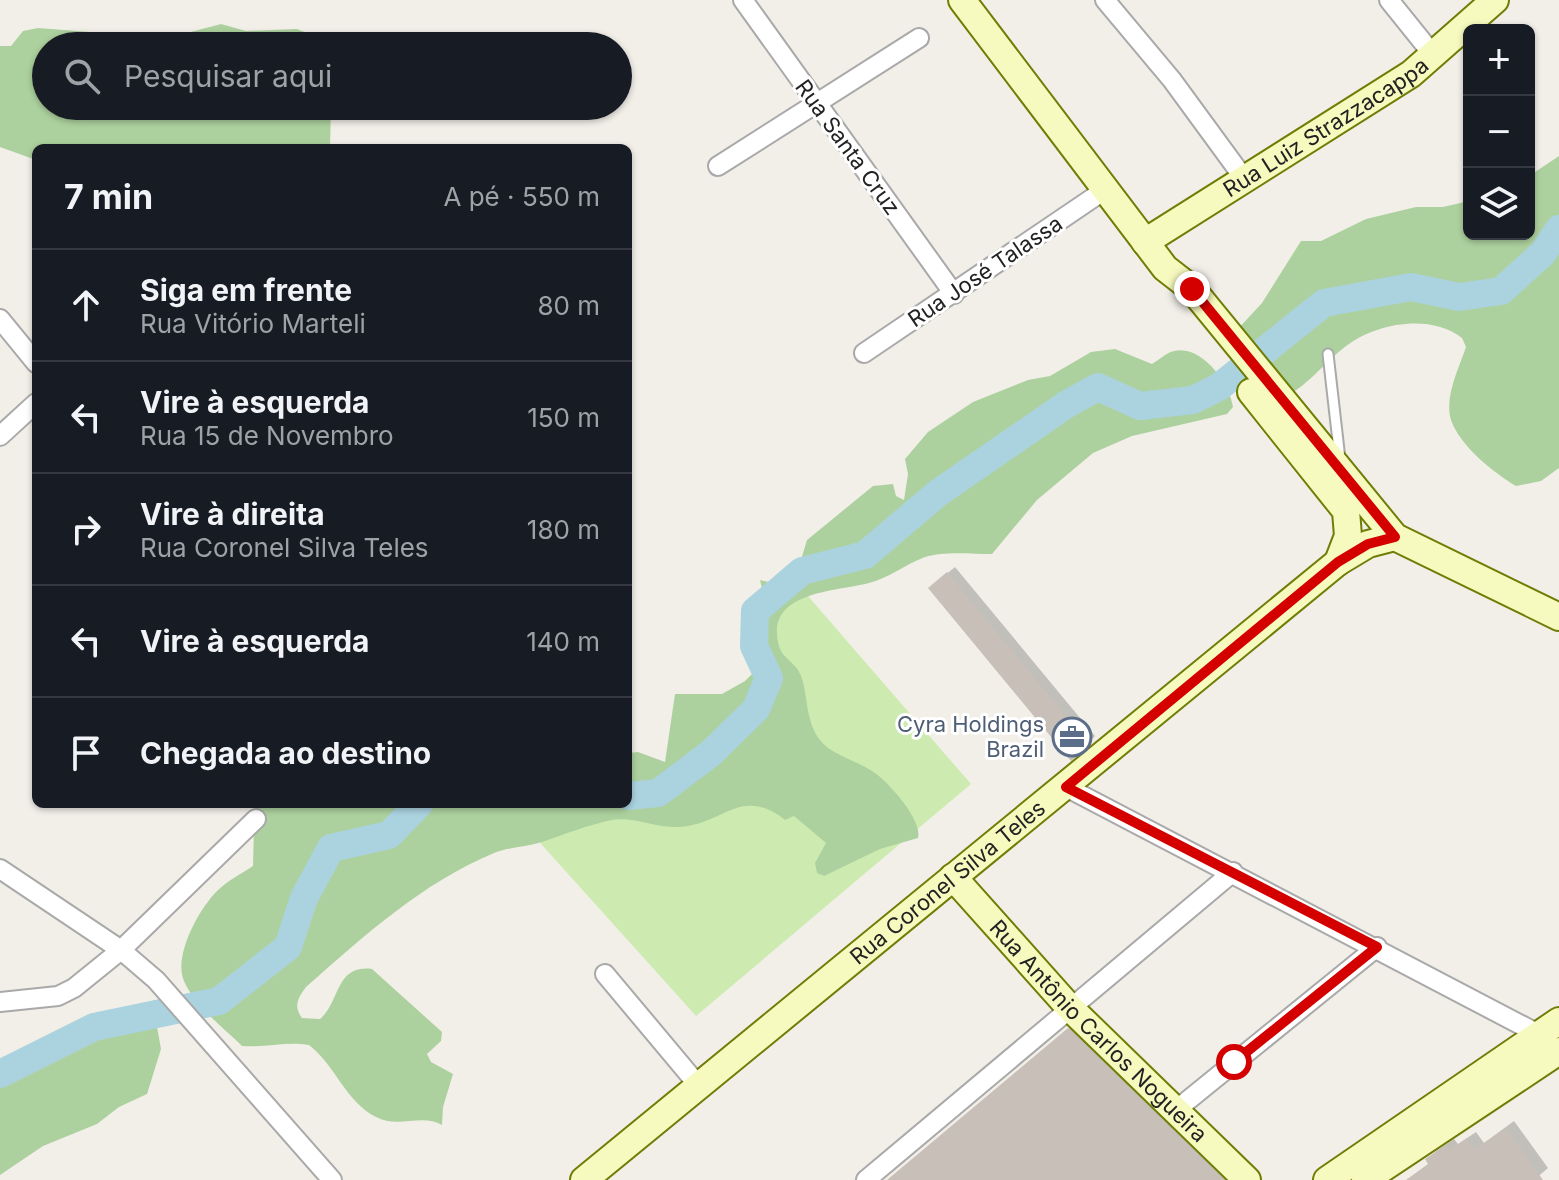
<!DOCTYPE html>
<html lang="pt">
<head>
<meta charset="utf-8">
<style>
	body { margin:0; font-family:Inter,sans-serif; background:#20242c; color:#f1f3f6 }
	.controls { position:absolute; right:24px; top:24px; display:grid; overflow:hidden; border-radius:12px; box-shadow:0 2px 6px #0004 }
	.controls button { width:72px; height:72px; display:grid; place-items:center; padding:0; border:0; border-bottom:2px solid #363941; background:#171b24; color:#f1f3f6; font:40px sans-serif }
	.stop { position:absolute; width:24px; height:24px; margin:-18px; border:6px solid #d40000; border-radius:50%; background:#fff }
	.stop.end { background:#d40000; border-color:#fff; box-shadow:0 2px 8px #0008 }
	.list { margin:0; padding:0; list-style:none }
	h2 { display:flex; justify-content:space-between; align-items:center; height:104px; margin:0; padding:0 32px; font-size:34px }
	h2 small { font-size:26px; font-weight:400; color:#9ea1a6 }
	.list li { display:grid; grid-template-columns:52px 1fr auto; gap:24px; align-items:center; box-sizing:border-box; height:112px; padding:0 32px; border-top:2px solid #363941 }
	.list b { display:block; font-size:30px; white-space:nowrap }
	.list p { margin:0; font-size:26px; white-space:nowrap; color:#9ea1a6 }
	.list em { font-size:26px; font-style:normal; color:#9ea1a6 }
	.icon { flex:none; width:44px; height:44px; fill:none; stroke:currentColor; stroke-width:2; stroke-linecap:round; stroke-linejoin:round }
	.map { position:relative; flex:none; width:1559px; height:1180px; overflow:hidden }
	.search { position:absolute; background:#171b24; box-shadow:0 2px 6px #0004; left:32px; top:32px; width:600px; height:88px; display:flex; align-items:center; gap:20px; box-sizing:border-box; padding:0 28px; border-radius:44px; color:#9ea1a6; font-size:30px }
	.panel { position:absolute; background:#171b24; box-shadow:0 2px 6px #0004; left:32px; top:144px; width:600px; height:664px; border-radius:12px }
	.map>svg:first-child { display:block }
</style>
</head>
<body>
<div class="map">
<svg width="1559" height="1180" viewBox="0 0 1559 1180">
	<rect width="100%" height="100%" fill="#f2efe9"/>
	<path fill="#cdebb0" d="M801,588L971,784L696,1016L505,804H628L778,679L764,646L760,615Z"/>
	<path fill="#add19e" d="M221,24L246,31L297,29L307,33L312,46H46V106H331L330,148H36V160L0,147V46H11L23,31L38,28L168,38Z
		M1559,156V468L1541,481L1516,486C1494,473 1460,446 1451,420C1444,397 1459,368 1466,347L1462,338C1431,313 1376,323 1346,346C1319,367 1310,385 1278,401L1251,390L1240,362L1224,344L1262,303L1301,241H1321L1366,219L1416,207H1443L1469,201V234H1529V176Z
		M1115,349L1152,364C1159,360 1167,352 1174,351C1202,344 1230,384 1233,407L1227,414L1132,436L1093,453L1037,500L992,554C971,554 944,551 925,557C906,564 889,578 869,583C835,592 764,591 779,646C782,657 792,661 798,670C811,691 801,726 828,748C841,757 858,762 872,771C887,780 923,820 918,838L880,849L824,876L817,873L815,863L826,843L794,816L785,820C740,785 724,825 678,827C657,828 632,816 612,820C588,825 565,834 542,842C526,847 509,847 494,853C422,883 364,936 306,987C298,998 293,1006 302,1018L320,1019C340,1003 335,964 372,969L442,1032L441,1041L427,1054L431,1062L453,1074L443,1107L442,1125C422,1113 398,1129 376,1117C346,1102 335,1065 309,1045C286,1041 266,1048 242,1046C223,1027 195,1007 184,981C173,956 199,909 217,891C227,881 241,874 253,866L254,826L262,821L252,804H628V753L638,752L665,762L675,694H722L745,681L763,663L768,614L760,580L782,585L794,583L807,540L873,486L893,484L896,496L904,500L908,474L905,459L928,432L973,402L1028,380L1050,376L1091,352Z
		M112,1013L157,1027L161,1049L147,1094L119,1107L97,1124L43,1146L0,1175V1059L40,1047L85,1017Z"/>
	<path fill="#0003" d="M955,567L1095,736L1088,743L938,581Z
		M1077,1022L1240,1180H888Z
		M1514,1121L1548,1168L1534,1180H1415L1413,1177L1430,1163L1428,1160L1435,1152L1454,1139L1458,1144L1476,1132L1484,1143Z"/>
	<g fill="none" stroke-linecap="round" stroke-linejoin="round">
		<path stroke="#aad3df" stroke-width="28" d="M628,796L658,793L711,753L756,709L769,678L754,646L755,611L802,571L865,555L938,493L1067,404L1098,387L1140,406L1193,400L1219,387L1324,303L1411,287L1459,297L1501,291L1543,253L1559,229
			M0,1074L94,1027L219,1001L288,947L304,898L331,848L389,835L419,804"/>
	</g>
	<path fill="#c7bfb8" d="M947,572L1090,745L1071,761L928,588Z
		M1068,1028L1224,1180H887Z
		M1506,1128L1543,1180H1406L1428,1164L1425,1159L1446,1145L1450,1150L1467,1138L1475,1149Z"/>
	<g fill="none" stroke-linecap="round" stroke-linejoin="round">
		<g stroke="#a9a9a9" stroke-width="13">
			<path id="lane" d="M1328,354L1340,459"/>
		</g>
		<g stroke="#a9a9a9" stroke-width="22">
			<path id="street" d="M743,0L954,294
				M1105,0L1172,80L1243,177
				M1389,0L1434,56
				M718,166L919,38
				M0,319L36,363
				M864,353L1106,189
				M0,436L36,403
				M1066,787L1546,1038
				M0,869L121,950L156,980L332,1180
				M605,974L698,1085
				M0,1002L58,996L74,988L121,950L256,819
				M1176,1110L1377,947
				M866,1180L1233,872"/>
		</g>
		<g stroke="#707d05" stroke-width="30">
			<g id="secondary">
				<path d="M962,0L1165,268L1192,289L1395,537L1559,617"/>
				<path id="s1" d="M1145,242L1411,74L1495,0"/>
				<path d="M1251,392L1346,511L1348,536L1338,562"/>
				<path id="s2" d="M953,877L1069,1007L1247,1180"/>
				<path id="s3" d="M584,1180L1338,562L1368,544L1395,537"/>
				<path d="M1327,1180L1559,1021"/>
				<path d="M1365,1180L1559,1051"/>
			</g>
		</g>
		<use href="#lane" stroke="#fff" stroke-width="9"/>
		<use href="#street" stroke="#fff" stroke-width="18"/>
		<use href="#secondary" stroke="#f7fabf" stroke-width="26"/>
	</g>
	<g fill="none" stroke-linecap="round" stroke-linejoin="round">
		<path stroke="#d40000" stroke-width="10" d="M1192,289L1395,537L1368,544L1338,562L1066,787L1377,947L1234,1062"/>
	</g>
	<defs>
		<g id="office-ring" transform="scale(2)"><circle r="9.5" fill="#fff" stroke="#5c6f8a" stroke-width="1.5"/><path d="M-6-3h4V-5.5h4V-3h4V5H-6ZM-1-4.5V-3h2v-1.5ZM-6 0V1H6V0Z" fill="#5c6f8a"/></g>
	</defs>
	<g fill-rule="evenodd">
		<use href="#office-ring" x="1072" y="737"/>
	</g>
	<g text-anchor="middle" dominant-baseline="central" stroke-width="6" stroke-linejoin="round" paint-order="stroke">
		<g font-size="22" fill="#222" stroke="#fff">
			<text stroke="none"><textPath href="#s1" startOffset="214">Rua Luiz Strazzacappa</textPath></text>
			<text transform="translate(848 147) rotate(54)">Rua Santa Cruz</text>
			<text transform="translate(985 271) rotate(-34)">Rua José Talassa</text>
			<text stroke="none"><textPath href="#s3" startOffset="470">Rua Coronel Silva Teles</textPath></text>
			<text stroke="none"><textPath href="#s2" startOffset="212">Rua Antônio Carlos Nogueira</textPath></text>
		</g>
		<g font-size="22" fill="#4e5e75" stroke="#fff" text-anchor="end">
			<text x="1044" y="724">Cyra Holdings<tspan x="1044" dy="25">Brazil</tspan></text>
		</g>
	</g>
</svg>
<div class="controls">
<button>+</button>
<button>−</button>
<button><svg class="icon" aria-label="layers" viewBox="0 0 24 24"><path d="M12 4l9 5-9 5-9-5zM3 14l9 5 9-5"/></svg></button>
</div>
<div class="stop" style="left:1234px;top:1062px"></div>
<div class="stop end" style="left:1192px;top:289px"></div>
<div class="search"><svg class="icon" aria-label="search" viewBox="0 0 24 24"><circle cx="10" cy="10" r="6"/><path d="M15 15l6 6"/></svg>Pesquisar aqui</div>
<section class="panel">
<h2>7 min<small>A pé · 550 m</small></h2>
<ul class="list">
<li><svg class="icon" aria-label="ahead" viewBox="0 0 24 24"><path d="M12 20V5M6 11l6-6 6 6"/></svg><div><b>Siga em frente</b><p>Rua Vitório Marteli</p></div><em>80 m</em></li>
<li><svg class="icon" aria-label="left" viewBox="0 0 24 24"><path d="M17 20v-9H6M10 6l-5 5 5 5"/></svg><div><b>Vire à esquerda</b><p>Rua 15 de Novembro</p></div><em>150 m</em></li>
<li><svg class="icon" aria-label="right" viewBox="0 0 24 24"><path d="M7 20v-9h11M14 6l5 5-5 5"/></svg><div><b>Vire à direita</b><p>Rua Coronel Silva Teles</p></div><em>180 m</em></li>
<li><svg class="icon" aria-label="left" viewBox="0 0 24 24"><path d="M17 20v-9H6M10 6l-5 5 5 5"/></svg><div><b>Vire à esquerda</b></div><em>140 m</em></li>
<li><svg class="icon" aria-label="arrive" viewBox="0 0 24 24"><path d="M6 21V4h12l-3 4 3 4H6"/></svg><div><b>Chegada ao destino</b></div></li>
</ul>
</section>
</div>
</body>
</html>
